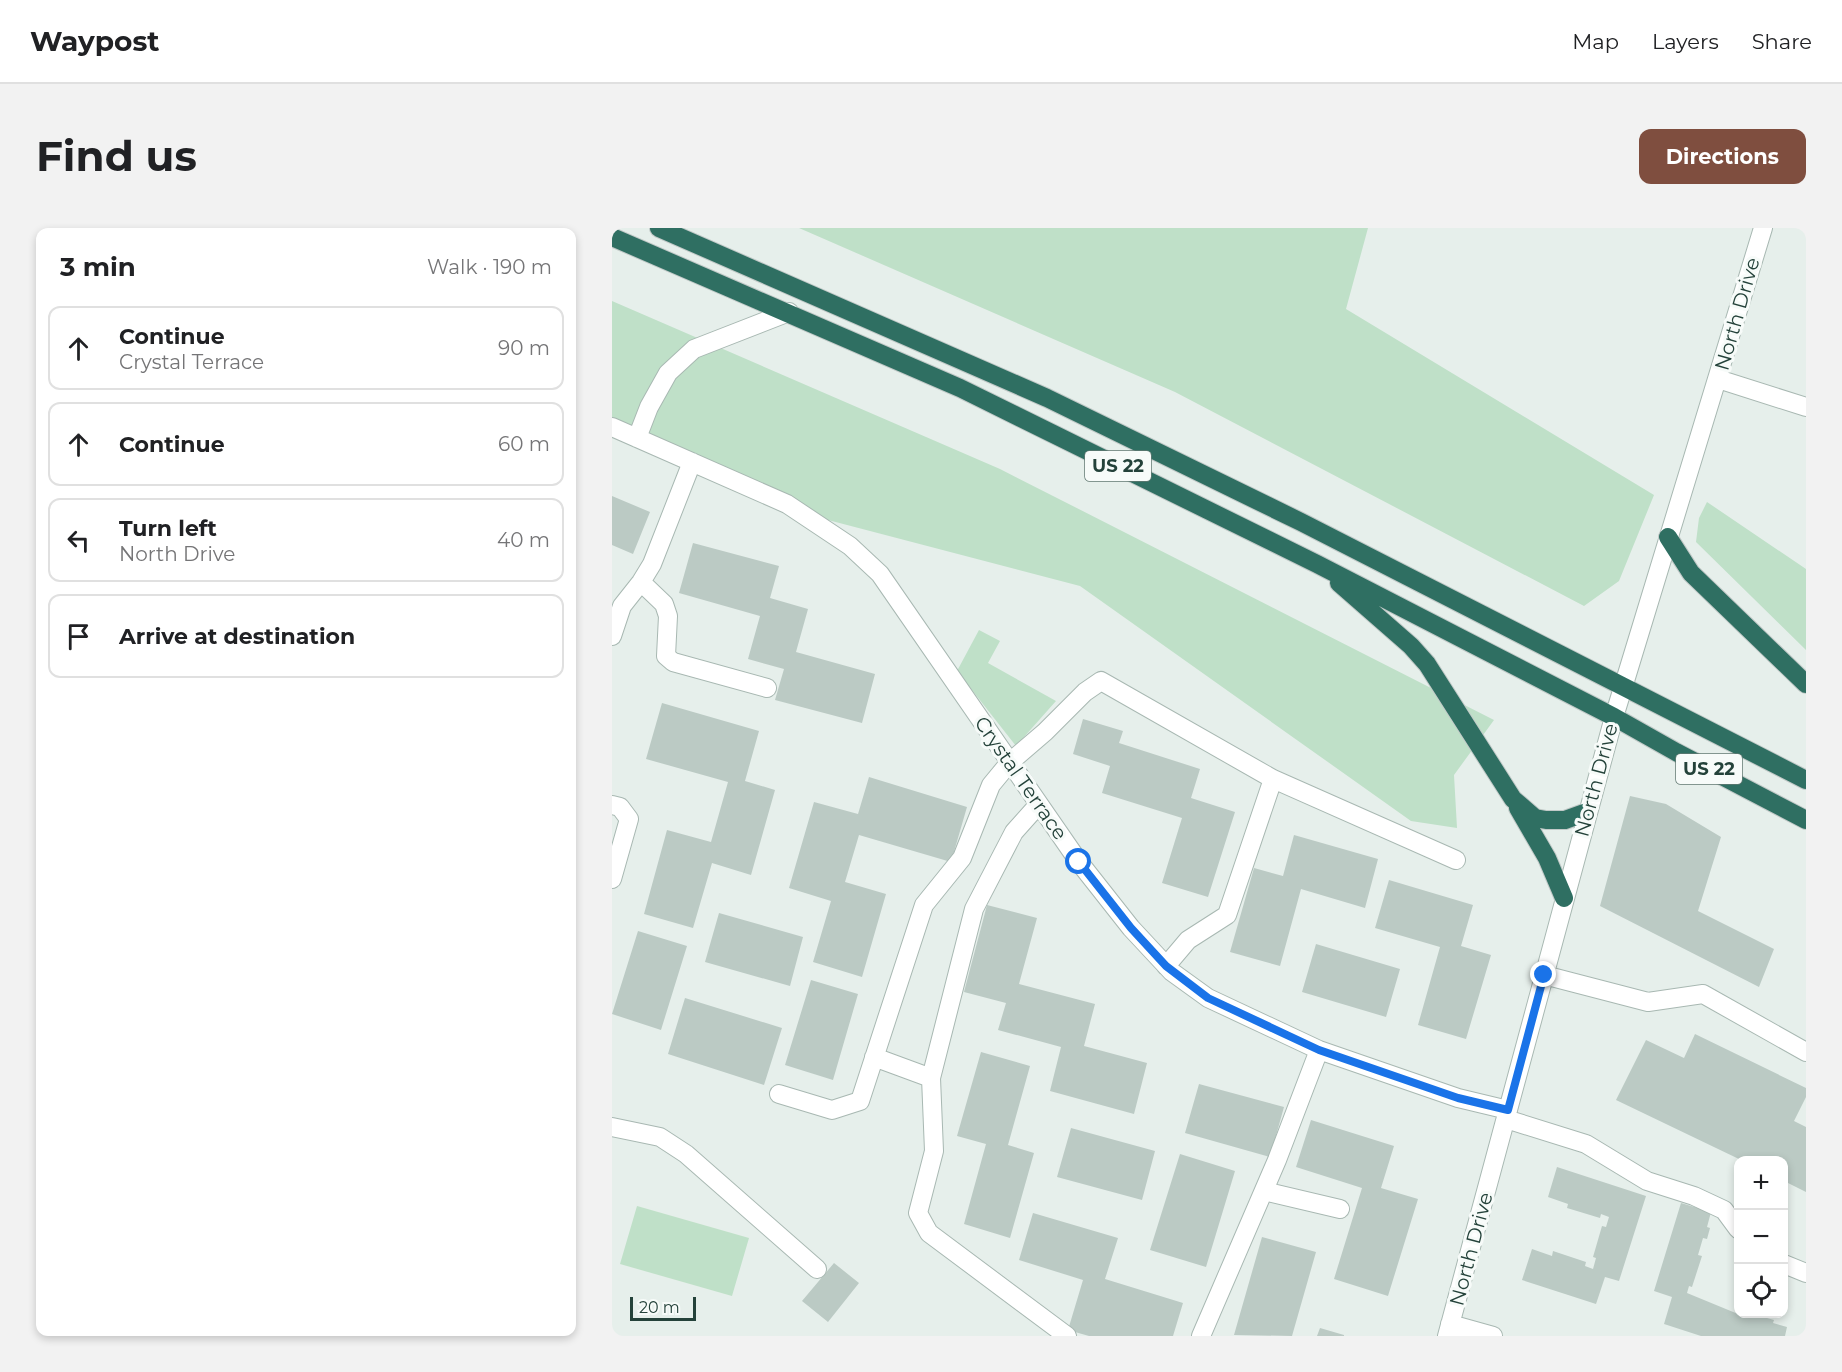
<!DOCTYPE html>
<html lang="en">
<head>
<meta charset="utf-8">
<style>
	body { margin:0; font-family:Montserrat,sans-serif; background:#f2f2f2; color:#202124 }
	.controls { position:absolute; right:18px; bottom:18px; display:grid; overflow:hidden; border-radius:12px; box-shadow:0 3px 9px #0003 }
	.controls button { width:54px; height:54px; display:grid; place-items:center; padding:0; border:0; border-bottom:2px solid #e0e0e0; background:#fff; color:#202124; font:30px sans-serif }
	.scale { position:absolute; left:18px; bottom:15px; width:66px; box-sizing:border-box; padding-left:6px; border:3px solid #24423a; border-top:0; font-size:16px; line-height:21px; white-space:nowrap; color:#24423a; -webkit-text-stroke:4px #f7fbf9; paint-order:stroke }
	.stop { position:absolute; width:18px; height:18px; margin:-14px; border:4px solid #1a73e8; border-radius:50%; background:#fff }
	.stop.end { background:#1a73e8; border-color:#fff; box-shadow:0 2px 6px #0008 }
	.list { margin:0; padding:0; list-style:none }
	h2 { display:flex; justify-content:space-between; align-items:center; height:78px; margin:0; padding:0 24px; font-size:26px }
	h2 small { font-size:20px; font-weight:400; color:#757577 }
	.list li { display:grid; grid-template-columns:39px 1fr auto; gap:18px; align-items:center; box-sizing:border-box; height:84px; margin:0 12px 12px; padding:0 12px; border:2px solid #e0e0e0; border-radius:12px }
	.list b { display:block; font-size:22px; white-space:nowrap }
	.list p { margin:0; font-size:20px; white-space:nowrap; color:#757577 }
	.list em { font-size:20px; font-style:normal; color:#757577 }
	.icon { flex:none; width:33px; height:33px; fill:none; stroke:currentColor; stroke-width:2; stroke-linecap:round; stroke-linejoin:round }
	.map { position:relative; flex:none; width:1194px; height:1108px; overflow:hidden; border-radius:12px }
	header { display:flex; align-items:center; gap:36px; box-sizing:border-box; height:84px; padding:0 30px; background:#fff; border-bottom:2px solid #e0e0e0 }
	header strong { font-size:28px }
	nav { display:flex; gap:33px; margin-inline-start:auto; font-size:21px }
	.intro { display:flex; align-items:center; justify-content:space-between; box-sizing:border-box; height:144px; padding:0 36px }
	h1 { margin:0; font-size:42px }
	.button { padding:15px 27px; border-radius:12px; background:#7f4e3f; color:#fff; font-size:21px; font-weight:700 }
	main { display:flex; gap:36px; padding:0 36px }
	aside { flex:1; background:#fff; border-radius:12px; box-shadow:0 3px 9px #0003 }
	.map>svg:first-child { display:block }
</style>
</head>
<body>
<header>
<strong>Waypost</strong>
<nav><a>Map</a><a>Layers</a><a>Share</a></nav>
</header>
<div class="intro"><h1>Find us</h1><a class="button">Directions</a></div>
<main>
<aside>
<h2>3 min<small>Walk · 190 m</small></h2>
<ul class="list">
<li><svg class="icon" aria-label="ahead" viewBox="0 0 24 24"><path d="M12 20V5M6 11l6-6 6 6"/></svg><div><b>Continue</b><p>Crystal Terrace</p></div><em>90 m</em></li>
<li><svg class="icon" aria-label="ahead" viewBox="0 0 24 24"><path d="M12 20V5M6 11l6-6 6 6"/></svg><div><b>Continue</b></div><em>60 m</em></li>
<li><svg class="icon" aria-label="left" viewBox="0 0 24 24"><path d="M17 20v-9H6M10 6l-5 5 5 5"/></svg><div><b>Turn left</b><p>North Drive</p></div><em>40 m</em></li>
<li><svg class="icon" aria-label="arrive" viewBox="0 0 24 24"><path d="M6 21V4h12l-3 4 3 4H6"/></svg><div><b>Arrive at destination</b></div></li>
</ul>
</aside>
<div class="map">
<svg width="1194" height="1108" viewBox="0 0 1194 1108">
	<rect width="100%" height="100%" fill="#e6efeb"/>
	<path fill="#bfe0c8" d="M187,0H756L734,81L1042,267L1007,353L972,378L563,164Z
		M0,73L388,241L882,492L842,547L845,600L799,593L468,358L216,292L0,200Z
		M1095,274L1194,341V422L1084,314L1087,290Z
		M367,402L388,413L376,435L444,473L404,518L345,443Z
		M25,978L137,1010L120,1068L8,1036Z"/>
	<path fill="#bbcac4" d="M0,268L38,284L21,326L0,317Z
		M81,315L167,338L158,370L196,381L184,424L263,446L250,495L163,472L172,441L136,431L148,388L67,365Z
		M50,475L147,503L133,553L163,562L139,647L100,635L81,700L32,686L55,602L99,614L116,554L34,531Z
		M471,491L511,503L507,515L588,541L579,570L623,584L596,669L550,655L570,590L490,565L498,538L461,526Z
		M257,549L355,579L339,634L247,607L233,654L274,666L250,749L201,734L219,673L177,660L202,574L246,586Z
		M1018,568L1054,576L1109,609L1086,683L1162,721L1147,759L988,678Z
		M682,607L766,631L753,680L689,661L668,738L618,724L642,640L671,648Z
		M777,652L861,677L849,718L879,727L854,811L806,797L828,719L763,700Z
		M375,677L425,690L407,756L483,776L472,818L535,835L522,886L438,863L449,819L386,802L394,775L352,764Z
		M107,685L191,709L178,758L93,734Z
		M26,703L75,718L49,802L0,786Z
		M704,716L788,741L774,789L690,764Z
		M199,752L246,766L221,852L173,837Z
		M73,770L170,800L152,857L56,826Z
		M1083,806L1194,860V869L1182,893L1194,899V964L1172,953V932H1129L1004,872L1034,812L1072,830Z
		M369,824L418,838L396,917L422,925L398,1010L352,996L374,916L345,908Z
		M587,856L672,879L658,929L573,905Z
		M699,892L782,918L769,960L806,971L776,1068L722,1051L750,960L684,939Z
		M459,900L543,923L530,972L445,949Z
		M568,926L623,943L594,1039L538,1022Z
		M945,939L1034,968L1007,1053L993,1049L984,1076L910,1052L920,1021L940,1028L941,1023L974,1034L973,1038L981,1041L984,1030L981,1029L990,998L994,999L997,989L989,986L988,990L955,980L956,976L936,969Z
		M1069,975L1099,984L1095,999L1098,1000L1095,1011L1091,1010L1086,1027L1090,1028L1080,1059L1077,1058L1075,1065L1126,1086H1141L1162,1092L1161,1095L1175,1099L1173,1108H1089L1052,1096L1060,1069L1042,1063Z
		M421,985L506,1010L493,1051L571,1075L561,1108H477L456,1102L471,1052L407,1032Z
		M650,1009L704,1024L680,1108L622,1107Z
		M222,1035L247,1055L216,1094L190,1073Z
		M708,1100L732,1107V1108H705Z"/>
	<g fill="none" stroke-linecap="round" stroke-linejoin="round">
		<g stroke="#a8b8b2" stroke-width="20">
			<path id="minor" d="M1106,151L1194,179
				M0,199L175,276L238,318L268,346L467,634L519,700L560,744L596,770L707,822L846,870L896,882
				M25,210L37,179L56,145L82,121L177,84
				M29,354L52,376L56,388L54,428L61,434L155,460
				M0,408L10,378L29,354L40,336L80,234
				M0,577L8,579L17,591L0,651
				M554,738L576,712L615,687L661,551
				M932,747L1036,774L1091,766L1194,824
				M262,829L319,850L322,923L306,985L317,1005L455,1108
				M319,850L362,681L402,604L427,576
				M167,866L220,882L248,873L312,677L350,630L379,557L398,534L433,504L473,464L489,453L661,551L844,632
				M894,891L974,916L1035,953L1082,968L1112,982L1126,1001
				M0,899L48,909L74,926L205,1041
				M652,963L728,981
				M1172,1036L1194,1045
				M838,1096L881,1108
				M589,1108L665,932L707,822
				M835,1108L1002,489L1151,0"/>
		</g>
		<g stroke="#c2cac8" stroke-width="20">
			<path id="highway" d="M47,0L435,170L689,294L1194,552
				M0,9L348,160L705,336L1002,489L1064,524L1194,592
				M1056,309L1079,345L1194,456
				M727,355L799,418L815,436L901,571L923,590L934,592H953L975,584
				M906,580L935,630L952,670"/>
		</g>
		<use href="#minor" stroke="#fff" stroke-width="18"/>
		<use href="#highway" stroke="#2f6f62" stroke-width="18"/>
	</g>
	<g fill="none" stroke-linecap="round" stroke-linejoin="round">
		<path stroke="#1a73e8" stroke-width="8" d="M467,634L519,700L554,738L596,770L707,822L846,870L896,882L932,747"/>
	</g>
	<g text-anchor="middle" dominant-baseline="central" stroke-width="6" stroke-linejoin="round" paint-order="stroke">
		<g fill="#f7fbf9" stroke="#637a73" stroke-width="1.5">
			<rect x="473" y="223" width="66" height="30" rx="4.5"/>
			<rect x="1064" y="526" width="66" height="30" rx="4.5"/>
		</g>
		<g font-size="18" font-weight="bold" fill="#24423a">
			<text x="506" y="238">US 22</text>
			<text x="1097" y="541">US 22</text>
		</g>
		<g font-size="20" fill="#24423a" stroke="#f7fbf9">
			<text transform="translate(1125 86) rotate(-74)">North Drive</text>
			<text transform="translate(409 550) rotate(55)">Crystal Terrace</text>
			<text transform="translate(984 552) rotate(-75)">North Drive</text>
			<text transform="translate(859 1021) rotate(-75)">North Drive</text>
		</g>
	</g>
</svg>
<div class="controls">
<button>+</button>
<button>−</button>
<button><svg class="icon" aria-label="locate" viewBox="0 0 24 24"><circle cx="12" cy="12" r="6"/><path d="M12 2v4M12 18v4M2 12h4M18 12h4"/></svg></button>
</div>
<div class="scale">20 m</div>
<div class="stop" style="left:467px;top:634px"></div>
<div class="stop end" style="left:932px;top:747px"></div>
</div>
</main>
</body>
</html>
